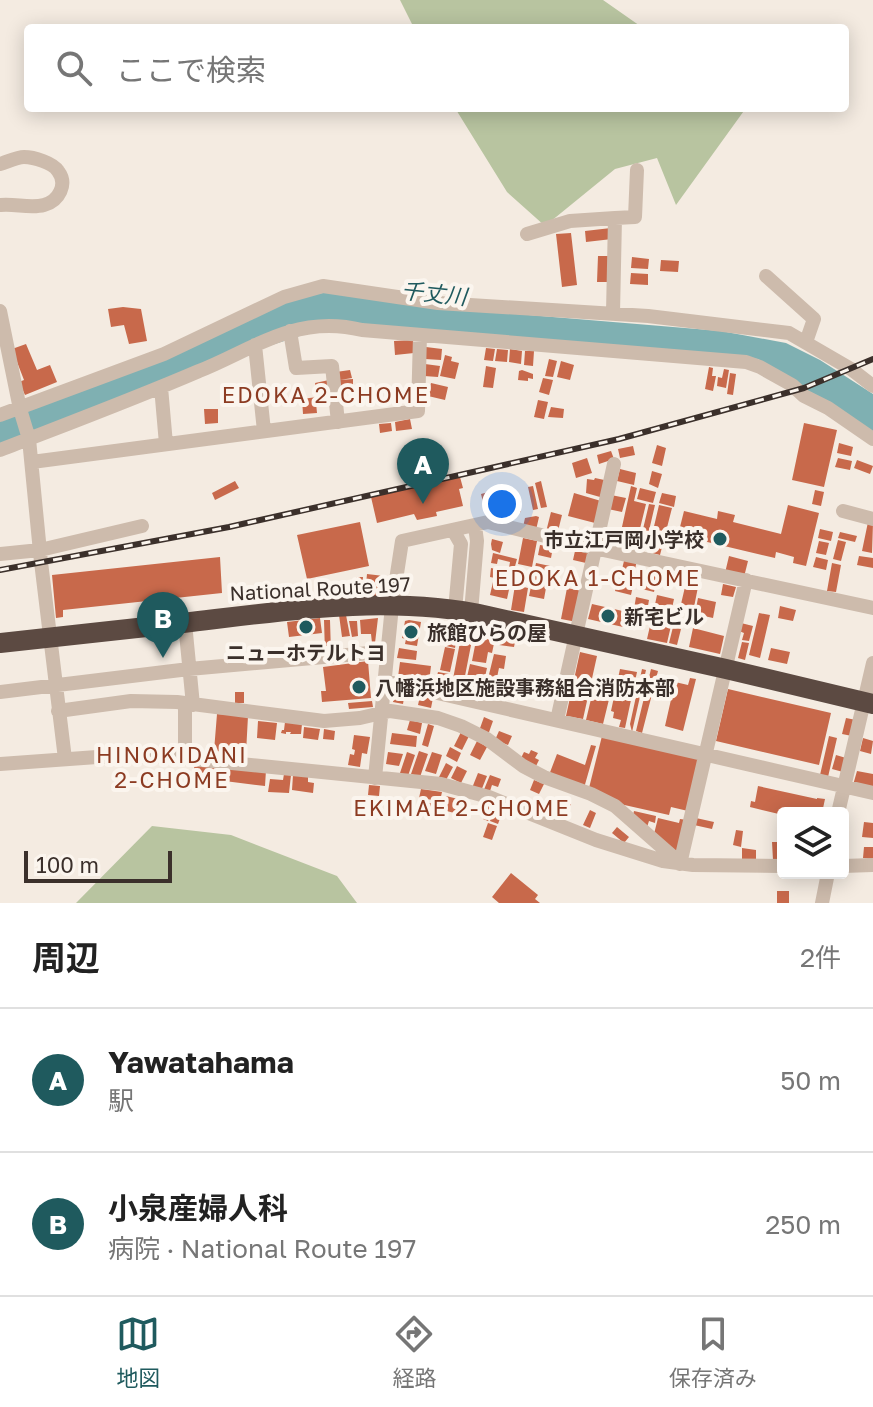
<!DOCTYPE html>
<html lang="ja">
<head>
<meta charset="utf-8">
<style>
	body { margin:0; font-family:"Golos Text","Noto Sans JP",sans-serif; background:#f6f6f6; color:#222 }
	.controls { position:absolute; right:24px; bottom:24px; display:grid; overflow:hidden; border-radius:8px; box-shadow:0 4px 20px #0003 }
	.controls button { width:72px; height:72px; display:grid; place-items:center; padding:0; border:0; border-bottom:2px solid #e0e0e0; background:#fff; color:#222; font:40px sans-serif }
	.scale { position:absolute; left:24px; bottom:20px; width:148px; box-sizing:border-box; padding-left:8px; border:4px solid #3b302b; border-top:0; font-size:22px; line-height:28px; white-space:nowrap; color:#3b302b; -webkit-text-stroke:6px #fbf5ee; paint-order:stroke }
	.you { position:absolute; left:502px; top:504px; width:28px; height:28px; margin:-20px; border:6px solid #fff; border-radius:50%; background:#1a73e8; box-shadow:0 0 0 12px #1a73e833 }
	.badge { display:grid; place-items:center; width:52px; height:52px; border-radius:50%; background:#1f5a5e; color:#fff; font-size:26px; font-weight:700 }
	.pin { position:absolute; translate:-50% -66px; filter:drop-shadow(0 2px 4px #0008) }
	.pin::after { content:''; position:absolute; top:42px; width:28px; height:24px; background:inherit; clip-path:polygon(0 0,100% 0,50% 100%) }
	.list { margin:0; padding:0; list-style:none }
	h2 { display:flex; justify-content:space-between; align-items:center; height:104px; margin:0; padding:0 32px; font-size:34px }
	h2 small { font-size:26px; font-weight:400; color:#767676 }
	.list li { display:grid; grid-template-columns:52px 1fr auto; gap:24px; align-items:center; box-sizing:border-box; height:144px; padding:0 32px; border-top:2px solid #e0e0e0 }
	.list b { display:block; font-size:30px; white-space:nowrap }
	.list p { margin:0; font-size:26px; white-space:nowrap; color:#767676 }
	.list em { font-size:26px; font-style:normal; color:#767676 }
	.icon { flex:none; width:44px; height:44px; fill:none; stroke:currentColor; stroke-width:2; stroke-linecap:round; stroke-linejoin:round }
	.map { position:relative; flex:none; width:873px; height:903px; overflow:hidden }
	.search { position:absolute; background:#fff; box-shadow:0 4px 20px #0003; left:24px; right:24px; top:24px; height:88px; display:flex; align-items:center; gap:20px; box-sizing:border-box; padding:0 28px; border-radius:8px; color:#767676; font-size:30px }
	.sheet { height:392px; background:#fff }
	nav { display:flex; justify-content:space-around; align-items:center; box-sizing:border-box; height:112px; border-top:2px solid #e0e0e0; background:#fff; font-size:22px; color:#767676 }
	nav a { display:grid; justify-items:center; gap:4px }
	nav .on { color:#1f5a5e }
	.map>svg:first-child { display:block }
</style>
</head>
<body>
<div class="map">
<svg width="873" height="903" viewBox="0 0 873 903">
	<rect width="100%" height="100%" fill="#f4ebe1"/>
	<path fill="#b8c4a0" d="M400,0H603L643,28H414Z
		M455,108H746L676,205L657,158L615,169L545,226L507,192Z
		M152,826L231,835L337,876L357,903H76Z"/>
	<path fill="#7fb0b2" d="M332,292L433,307L721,331L786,343L820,360L873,394V436L758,359L394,329L346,321L188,372L0,445V420L304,295Z"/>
	<path fill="#c8694b" d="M611,228L612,239L586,242L585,231Z
		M571,233L577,285L562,287L556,234Z
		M598,256H612L611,282H597Z
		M632,257L649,259L648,269L631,268Z
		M661,260L679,261L678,272L660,271Z
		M631,273L648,274V285L630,284Z
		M123,307L141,309L147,341L129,344L124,325L111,327L108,309Z
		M413,340L414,353L395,355L394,341Z
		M26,344L37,370L50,365L57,382L25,395L19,382L24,380L12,349Z
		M426,347L442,349L441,360L425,359Z
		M486,348L495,349L493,361L484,360Z
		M497,349L508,350L507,362L495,361Z
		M510,349L522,351L521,364L509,362Z
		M525,351H534L533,366L524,365Z
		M445,355L452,357L451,361L459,363L455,379L440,376Z
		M549,359L557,361L553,377L545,376Z
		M561,361L574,365L570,380L557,377Z
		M425,364L440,366L438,377L424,376Z
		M486,366L496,368L493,388L483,387Z
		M709,367L713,368L712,376H716L713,391L705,389Z
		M724,369L729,370L726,388L717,386L718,377L722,378Z
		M350,370L352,378L340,380L353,379V387H337L336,372Z
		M522,370L533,374V379L528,378V381L518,380L519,371Z
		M730,373L736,374L733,395L727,394Z
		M543,378L553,380L549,395L539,392Z
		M329,380L331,388L317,392L315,383Z
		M431,383L448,387L445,400L428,396Z
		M332,395V402L316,403L317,413L303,414L302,399Z
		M538,400L548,402L544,419L534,417Z
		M551,407L564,409L563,418L548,417Z
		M204,409H218V423L205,424Z
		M410,419L412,429L396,431L395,422Z
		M391,423L392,431L380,433L379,424Z
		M804,423L837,430L824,487L792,480Z
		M839,443L853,447L851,456L837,453Z
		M657,445L666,448L662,466L652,463Z
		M633,446L635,455L620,458L618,449Z
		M611,451L614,459L599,464L597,455Z
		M587,458L592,473L576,478L572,463Z
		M838,458L852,461L850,470L835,467Z
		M857,460L873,466L870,474L854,468Z
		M620,469L636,473L634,485L617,481Z
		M652,471L662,474L658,488L649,484Z
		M460,477L463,488L459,489L463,506L436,512L437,516L417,520L414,514L377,523L371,497Z
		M595,478L609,481L600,497L586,493L587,479L594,480Z
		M235,481L239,488L215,500L212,493Z
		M541,481L547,507L541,508L535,483Z
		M533,486L538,509L533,510L528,487Z
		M631,486L637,488L634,501L646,504L635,549L618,545Z
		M640,488L656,492L653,503L637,499Z
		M516,490L521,512L516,513L511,491Z
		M815,490L824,492L821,506L812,504Z
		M492,491L496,508L485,510L481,494Z
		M508,491L513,514L508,515L503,492Z
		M574,493L601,501L595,523L568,516Z
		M662,493L676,496L674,507L659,503Z
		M611,495L626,498L622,512L608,509Z
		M649,504L655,505L644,552L638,550Z
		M659,505L672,508L660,555L648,552Z
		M788,505L819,513L806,566L793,563L794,557L776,552L775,558L678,535L684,511L717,519L718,511L735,515L733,522L781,534Z
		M551,512L562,515L557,535L546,532Z
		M536,516L539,517L536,530L523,527L525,518Z
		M360,522L369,566L307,579L297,535Z
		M868,522L873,523L872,553L862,551Z
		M576,529L593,533L591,543L574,538Z
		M820,529L833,532L831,541L818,538Z
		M840,532L857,536L855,542L838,538Z
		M523,538L537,541L532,567L518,564Z
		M492,539L503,542L500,553L492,550L491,544Z
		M838,540L846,542L841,561L833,559Z
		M819,541L829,543L826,555L816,553Z
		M540,545L553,547L551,558L538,555Z
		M575,551L588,553L586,563L573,560Z
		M493,553L517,559L514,570L509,568L510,562L498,559L497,564L491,563Z
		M729,556L748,561L744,577L725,573Z
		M859,556L873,558V568L857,565Z
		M220,557L222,593L63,610V617L56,618L52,575Z
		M625,557L637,560L632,583L619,581Z
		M816,557L828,560L826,570L813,567Z
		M536,563L550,566L544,599L529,596Z
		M832,563L841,565L836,592L827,591Z
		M491,568L512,572L510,581L490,577Z
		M641,573L657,577L654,592L638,588Z
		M367,574L384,576L382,597L365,595Z
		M688,574L700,577L694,607L681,604Z
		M356,577H363L362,593H355Z
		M493,582L510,585L507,599L490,595Z
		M617,582L633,586L631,595L615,591Z
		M723,584L736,587L733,597L721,595Z
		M515,585L528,588L524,612L511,610Z
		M567,588L582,591L577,622L561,619Z
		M657,595L674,599L671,613L654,609Z
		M636,597L649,600L647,611L634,609Z
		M698,598L716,602L713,618L695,614Z
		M592,604L627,612L623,627L588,619Z
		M780,606L796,610L793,621L778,618Z
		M653,613L673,617L667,643L647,639Z
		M759,613L770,615L760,658L749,655Z
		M339,615H346L350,636L342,637Z
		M320,618L322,633L289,637L287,622Z
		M378,618L375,643H372L371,634H361L360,620Z
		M324,620H330L331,653H325Z
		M409,620L421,622L417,646L405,644L406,639L402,638L405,621Z
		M349,621H357L358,636L352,637Z
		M450,623L459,625L455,648L446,646Z
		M741,623L753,626L749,641L742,640L744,633L739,631Z
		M432,624L445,626L441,646L428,644Z
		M673,627L681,629L677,645L669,643Z
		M693,628L724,636L720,654L689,647Z
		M478,630L496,634L492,653L488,652L486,663L472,661Z
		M501,634L516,637L514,647L499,645Z
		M461,637L472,640L464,681L453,679Z
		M742,642L749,643L745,660L738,658Z
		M323,644L324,653L290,657L289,648Z
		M445,647L455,649L450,672L440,670Z
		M399,648L417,651L416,660L397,658Z
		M771,648L790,652L787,664L768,660Z
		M580,652L597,656L583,719L566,716Z
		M494,654L506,656L504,669L499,668L492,701L483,699Z
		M368,661L371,698L322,702L321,691H326L323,667Z
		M400,662L431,666L429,682L398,677Z
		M470,664L487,668L484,681L467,677Z
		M620,669L637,672L625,728L619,727L621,720L613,718L614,712L611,711Z
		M642,669L646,670L632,732L630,724Z
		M651,669L658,671L642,733L636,731Z
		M438,672L449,674L446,690L434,688Z
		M596,678L613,683L603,724L586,720Z
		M690,678L696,679L683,731L665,726L675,682L688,685Z
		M467,679L484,683L481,697L464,694Z
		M728,689L831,713L819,765L716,741Z
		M395,690L405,692L403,704L393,702Z
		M235,692H244V703H235Z
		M420,696L433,698L431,708L418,705Z
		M372,701L373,707L349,709L348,703Z
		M217,714L248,716L246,753L214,751Z
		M484,717L493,721L488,735L479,731Z
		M846,718L856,720L852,736L842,734Z
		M410,720L422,723L420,734L407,730Z
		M258,721L277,723L275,740L257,738Z
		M285,722L302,724L301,734H290L291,732H286V734L281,733L282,730H284Z
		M428,724L434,726L428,747L422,745Z
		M304,727L320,729L318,740L303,738Z
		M324,729L335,731L334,740L323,739Z
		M499,731L512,736L508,745L495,740Z
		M461,732L469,736L462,750L454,746Z
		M392,733L417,736L416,747L390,744Z
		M354,735L370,737L367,754L362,753L360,767L348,765L350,754L354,755L355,750L352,749Z
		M602,736L700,759L688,811L671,807L669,815L620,804L589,788Z
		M829,736L837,738L828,777L820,775Z
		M863,738L873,741L871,754L860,751Z
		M477,741L487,747L480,760L470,755Z
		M591,745L596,746L584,788L549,775L557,754L585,765Z
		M450,747L461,753L457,762L446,756Z
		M531,750L538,753L535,758L539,760L535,768L520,760L524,752L529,754Z
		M419,751L428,754L420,777L411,774Z
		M388,752L403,754L399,766L386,764Z
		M407,752L415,755L408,776L400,773Z
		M432,752L442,755L436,774L425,771Z
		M836,755L846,758L843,772L832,769Z
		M195,761L266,770L265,786L193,777Z
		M446,763L453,767L446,780L439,777Z
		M457,766L467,771L461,783L451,778Z
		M857,771L873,774V787L853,785Z
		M478,773L487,776L481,791L472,788Z
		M284,774L291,775L289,793L268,792L270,779L283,780Z
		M293,775L308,776V782L314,783L313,793L292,790Z
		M490,775L501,779L498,787L492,785L489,794L483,792Z
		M534,780L544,784L539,794L530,790Z
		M369,785L380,786L379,796L368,795Z
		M758,786L817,799V798L825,799L822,813H783V815L750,807L751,801L755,802Z
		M421,789L442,792L440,801L419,798Z
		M446,796L462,800L458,814L443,810Z
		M564,801L571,804L563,821L549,816L553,808L560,811Z
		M419,802L441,804L439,814L417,813Z
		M484,803L494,807L488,821L483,819L484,815L482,809Z
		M495,806L503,810L498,824L490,821Z
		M590,810L596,813L590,828L583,825Z
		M634,811L656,816L655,823L649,821L647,827L633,815Z
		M658,818L679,823L680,819L687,820L679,853L654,834Z
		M696,818L714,822L712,829L694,825Z
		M864,822L873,823V838L862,837Z
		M488,823L497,826L492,840L483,837Z
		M617,827L629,837L624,843L612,833Z
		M736,830L743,831L741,847L733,845Z
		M772,842H781V860H773Z
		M864,847H873V859L863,858Z
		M742,848L756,850V861H742Z
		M511,873L538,895L535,899L540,903H499L492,897Z
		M777,891H789V903H777Z"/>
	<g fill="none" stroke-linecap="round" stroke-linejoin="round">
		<path stroke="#cdbbac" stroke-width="14" d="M0,164C7,162 17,157 24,157C34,157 53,163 58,171C68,184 59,201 44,205C30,209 14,203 0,205
			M615,218L635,217L637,170
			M527,234L570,221L615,218L613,313
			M766,276L814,319L806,342
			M0,311L20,409L29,439L41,562L65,759
			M290,331L296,368L332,366L338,422
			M255,345L264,431
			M161,387L166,444
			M0,415L164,354L284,297L323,286L438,303L648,316L789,333L851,369L873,386
			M0,450C67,424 134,399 199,371C230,359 258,341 289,332C312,325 338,324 362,330L746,362L760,367L792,385L804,396L828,408L873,439
			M32,462L418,411L420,335
			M843,511L873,519
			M453,530L461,544L455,610
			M0,554L40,550L142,526
			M471,612L477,541L475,526
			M185,623L193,705
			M385,681L873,793
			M0,692L189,669L380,652L387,653
			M58,711L131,701L177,702L324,721L360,718L390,711L438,718L461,726L487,739L523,766L544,777L591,794L615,806L680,863
			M557,720L614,464
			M185,758V703
			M0,764L97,757L162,756L441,784L489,797L596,840L663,861L693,865L783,866
			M375,778L392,606L402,541L488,522L594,548L873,608
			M838,813L873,663
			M680,864L746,580
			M843,866L873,865
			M822,903L828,873"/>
		<path stroke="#5c4a42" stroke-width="20" d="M0,643C61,636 122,630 183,623C284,611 388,594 488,616L726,669L873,704"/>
		<g stroke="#3b302b" stroke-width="6">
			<path id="rail" d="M0,570L229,527L619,439L804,388L873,359"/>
		</g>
		<use href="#rail" stroke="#fbf5ee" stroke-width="3" stroke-dasharray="9" stroke-linecap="butt"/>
	</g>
	<g fill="#1f5a5e" stroke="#fbf5ee" stroke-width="3">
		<circle cx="720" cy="539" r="8"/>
		<circle cx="608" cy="616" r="8"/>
		<circle cx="306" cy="627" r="8"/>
		<circle cx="411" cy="632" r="8"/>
		<circle cx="359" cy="687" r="8"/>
	</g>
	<g text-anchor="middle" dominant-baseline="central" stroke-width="8" stroke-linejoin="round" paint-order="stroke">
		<g font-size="20" font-weight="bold" fill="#3b302b" stroke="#fbf5ee" text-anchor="start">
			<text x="704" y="539" text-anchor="end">市立江戸岡小学校</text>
			<text x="624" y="616">新宅ビル</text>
			<text x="427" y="632">旅館ひらの屋</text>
			<text x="306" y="652" text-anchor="middle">ニューホテルトヨ</text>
			<text x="375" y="687">八幡浜地区施設事務組合消防本部</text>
		</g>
		<g font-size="20" fill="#3b302b" stroke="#fbf5ee">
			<text transform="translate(320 588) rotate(-3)">National Route 197</text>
		</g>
		<g font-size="22" font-style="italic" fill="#1f5a5e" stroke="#fbf5ee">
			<text transform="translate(434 293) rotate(6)">千丈川</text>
		</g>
		<g font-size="22" letter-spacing="2" fill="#8c3b22" stroke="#fbf5ee">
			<text x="326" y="394">EDOKA 2-CHOME</text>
			<text x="598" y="577">EDOKA 1-CHOME</text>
			<text x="172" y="754">HINOKIDANI<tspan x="172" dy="25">2-CHOME</tspan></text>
			<text x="462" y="807">EKIMAE 2-CHOME</text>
		</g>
	</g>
</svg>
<div class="controls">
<button><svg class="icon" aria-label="layers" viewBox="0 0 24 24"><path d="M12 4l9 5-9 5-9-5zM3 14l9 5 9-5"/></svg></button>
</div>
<div class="scale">100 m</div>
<div class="you"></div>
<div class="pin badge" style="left:423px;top:504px">A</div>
<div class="pin badge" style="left:163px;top:658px">B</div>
<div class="search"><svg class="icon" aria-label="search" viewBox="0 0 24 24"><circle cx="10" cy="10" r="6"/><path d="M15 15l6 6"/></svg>ここで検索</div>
</div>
<section class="sheet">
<h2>周辺<small>2件</small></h2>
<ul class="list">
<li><span class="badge">A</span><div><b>Yawatahama</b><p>駅</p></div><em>50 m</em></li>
<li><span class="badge">B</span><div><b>小泉産婦人科</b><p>病院 · National Route 197</p></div><em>250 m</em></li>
</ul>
</section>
<nav>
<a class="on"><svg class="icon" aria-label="map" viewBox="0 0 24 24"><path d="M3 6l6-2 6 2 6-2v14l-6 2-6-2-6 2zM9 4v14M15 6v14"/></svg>地図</a>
<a><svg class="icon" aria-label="directions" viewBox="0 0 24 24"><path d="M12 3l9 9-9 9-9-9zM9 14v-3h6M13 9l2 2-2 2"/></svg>経路</a>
<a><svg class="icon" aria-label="saved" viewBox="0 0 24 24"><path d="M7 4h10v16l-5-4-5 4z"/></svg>保存済み</a>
</nav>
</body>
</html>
